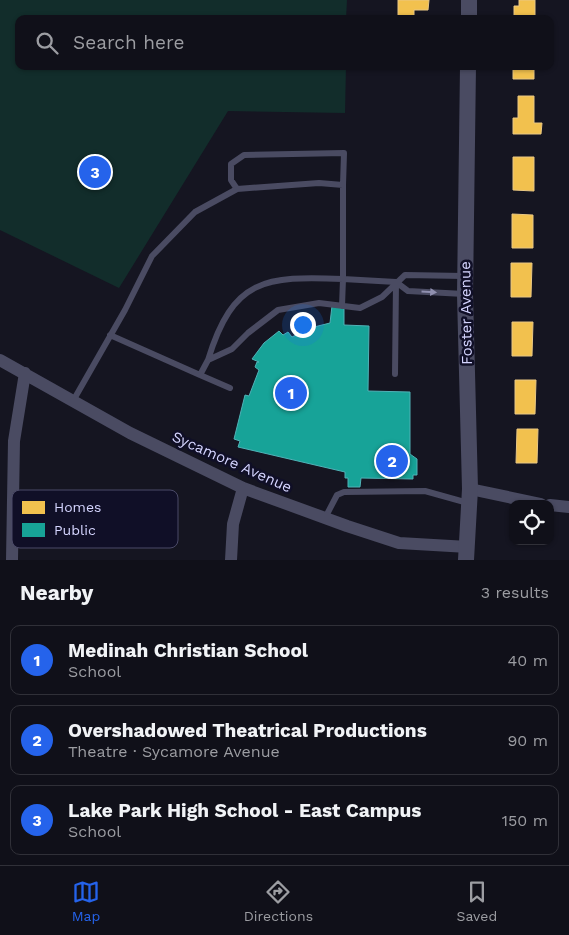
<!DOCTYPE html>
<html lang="en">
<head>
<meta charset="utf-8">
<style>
	body { margin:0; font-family:"Work Sans",sans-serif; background:#191922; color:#f1f3f6 }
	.controls { position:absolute; right:15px; bottom:15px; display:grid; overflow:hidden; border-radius:10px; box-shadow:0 1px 4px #0004 }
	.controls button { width:45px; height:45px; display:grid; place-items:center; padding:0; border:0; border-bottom:1px solid #303038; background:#101019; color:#f1f3f6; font:25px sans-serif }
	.you { position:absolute; left:302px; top:324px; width:18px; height:18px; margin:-12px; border:4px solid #fff; border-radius:50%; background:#1a73e8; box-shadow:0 0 0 8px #1a73e833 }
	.badge { display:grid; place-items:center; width:32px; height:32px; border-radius:50%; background:#2563eb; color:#fff; font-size:16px; font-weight:700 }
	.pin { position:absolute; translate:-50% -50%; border:2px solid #fff; box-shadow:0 1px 5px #0006 }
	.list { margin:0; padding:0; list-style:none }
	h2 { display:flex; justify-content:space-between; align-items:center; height:65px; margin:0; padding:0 20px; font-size:21px }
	h2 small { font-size:16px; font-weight:400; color:#9c9da2 }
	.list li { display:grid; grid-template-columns:32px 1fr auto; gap:15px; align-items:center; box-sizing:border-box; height:70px; margin:0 10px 10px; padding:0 10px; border:1px solid #303038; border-radius:10px }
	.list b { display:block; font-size:19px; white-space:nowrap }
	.list p { margin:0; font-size:16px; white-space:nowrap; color:#9c9da2 }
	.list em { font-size:16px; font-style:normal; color:#9c9da2 }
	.icon { flex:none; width:28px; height:28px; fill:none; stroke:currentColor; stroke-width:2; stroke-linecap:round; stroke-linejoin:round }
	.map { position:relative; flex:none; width:569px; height:560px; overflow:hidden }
	.search { position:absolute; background:#101019; box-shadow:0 1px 4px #0004; left:15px; right:15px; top:15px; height:55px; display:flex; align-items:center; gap:12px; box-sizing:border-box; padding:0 18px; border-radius:10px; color:#9c9da2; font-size:19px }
	.sheet { height:305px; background:#101019 }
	nav { display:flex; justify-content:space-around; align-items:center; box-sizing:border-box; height:70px; border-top:1px solid #303038; background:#101019; font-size:14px; color:#9c9da2 }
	nav a { display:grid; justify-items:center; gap:2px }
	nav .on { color:#2563eb }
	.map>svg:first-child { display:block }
</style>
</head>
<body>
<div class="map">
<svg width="569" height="560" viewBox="0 0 569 560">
	<rect width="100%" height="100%" fill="#151521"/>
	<path fill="#122d2b" d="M0,0H347L346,19H19V66H346L345,113L228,111L119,288L0,230Z"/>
	<path fill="#f2c14e" stroke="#e9c783" d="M398,0H429L428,10H414V19H398Z
		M519,0H535V19H514V6H519Z
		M513,66H534V79H513Z
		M518,96H534V123H542L541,134H513V118H518Z
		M513,157H534V191L513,190Z
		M512,214L533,215V248H512Z
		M511,263H532L531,297H511Z
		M512,322H533L532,356H512Z
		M515,380H536L535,414H515Z
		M517,429H538L537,463H516Z"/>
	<path fill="#17a398" stroke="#50b2b7" d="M332,306H344V325L369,326L368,391L410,392V454L417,459V475H413V479L361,478L360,487H348V478H345V472L238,447L240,441L234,439L245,395L249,396L259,370L255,367L257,362H259L252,359L264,343L279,331L283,335L288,332L292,337L310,328L330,323Z"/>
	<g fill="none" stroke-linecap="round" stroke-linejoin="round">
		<path stroke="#4a4b62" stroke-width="6" d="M237,189L231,180V164L244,155L344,153L343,185
			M110,335L200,375
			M208,360C233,278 265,276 343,279L342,306
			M395,374L396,282
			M230,388L200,375L208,360L232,349L248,333L278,310L319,303L360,308L382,297L405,275L464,276
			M73,401L125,310L152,256L195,212L237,189L319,183L343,185V279L396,282L408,291L464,294
			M325,518L337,495L344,492L425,491L468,503"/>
		<path stroke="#4a4b62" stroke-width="12" d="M0,360L130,433L243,488L347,526L399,543L468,547
			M470,489L541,504
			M550,505L569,507
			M12,560L14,441L25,373
			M231,560L233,524L243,488"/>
		<path stroke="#4a4b62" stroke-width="16" d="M469,19V0
			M466,560L470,489L465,295L468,66"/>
	</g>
	<defs><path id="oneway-solid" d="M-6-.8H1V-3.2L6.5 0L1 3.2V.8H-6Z" transform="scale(1.25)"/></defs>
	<use fill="#9090b0" href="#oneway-solid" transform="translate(429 292) rotate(4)"/>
	<g text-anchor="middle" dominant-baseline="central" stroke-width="5" stroke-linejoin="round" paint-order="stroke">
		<g font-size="15" fill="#d5d5ff" stroke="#100f27">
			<text transform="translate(466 313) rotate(-91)">Foster Avenue</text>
			<text transform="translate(232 462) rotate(24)">Sycamore Avenue</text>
		</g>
	</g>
	<rect x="12" y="490" width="166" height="58" rx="8" fill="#100f27" stroke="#4b4a68" stroke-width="1"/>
	<rect x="22" y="501" width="23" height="13" fill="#f2c14e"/>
	<rect x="22" y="523" width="23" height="14" fill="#17a398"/>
	<g font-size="14" fill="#d5d5ff">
		<text x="54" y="512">Homes</text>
		<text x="54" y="535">Public</text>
	</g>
</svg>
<div class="controls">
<button><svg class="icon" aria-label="locate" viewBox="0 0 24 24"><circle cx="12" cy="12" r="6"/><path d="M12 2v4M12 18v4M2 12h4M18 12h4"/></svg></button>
</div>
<div class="you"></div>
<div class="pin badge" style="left:291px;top:393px">1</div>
<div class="pin badge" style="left:392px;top:461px">2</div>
<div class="pin badge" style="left:95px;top:172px">3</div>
<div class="search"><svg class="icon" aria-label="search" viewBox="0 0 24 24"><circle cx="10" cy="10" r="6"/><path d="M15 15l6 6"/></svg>Search here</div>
</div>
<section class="sheet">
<h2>Nearby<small>3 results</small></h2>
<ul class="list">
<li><span class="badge">1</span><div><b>Medinah Christian School</b><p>School</p></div><em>40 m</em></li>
<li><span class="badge">2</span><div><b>Overshadowed Theatrical Productions</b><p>Theatre · Sycamore Avenue</p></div><em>90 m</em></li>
<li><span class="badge">3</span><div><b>Lake Park High School - East Campus</b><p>School</p></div><em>150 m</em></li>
</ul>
</section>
<nav>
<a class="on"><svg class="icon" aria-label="map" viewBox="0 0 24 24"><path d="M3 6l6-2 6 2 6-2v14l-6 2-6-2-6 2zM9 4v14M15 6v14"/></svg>Map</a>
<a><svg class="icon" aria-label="directions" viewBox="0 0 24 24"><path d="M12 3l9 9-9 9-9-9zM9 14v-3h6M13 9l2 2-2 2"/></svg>Directions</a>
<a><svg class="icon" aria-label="saved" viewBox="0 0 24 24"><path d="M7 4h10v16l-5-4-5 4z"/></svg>Saved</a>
</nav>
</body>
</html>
